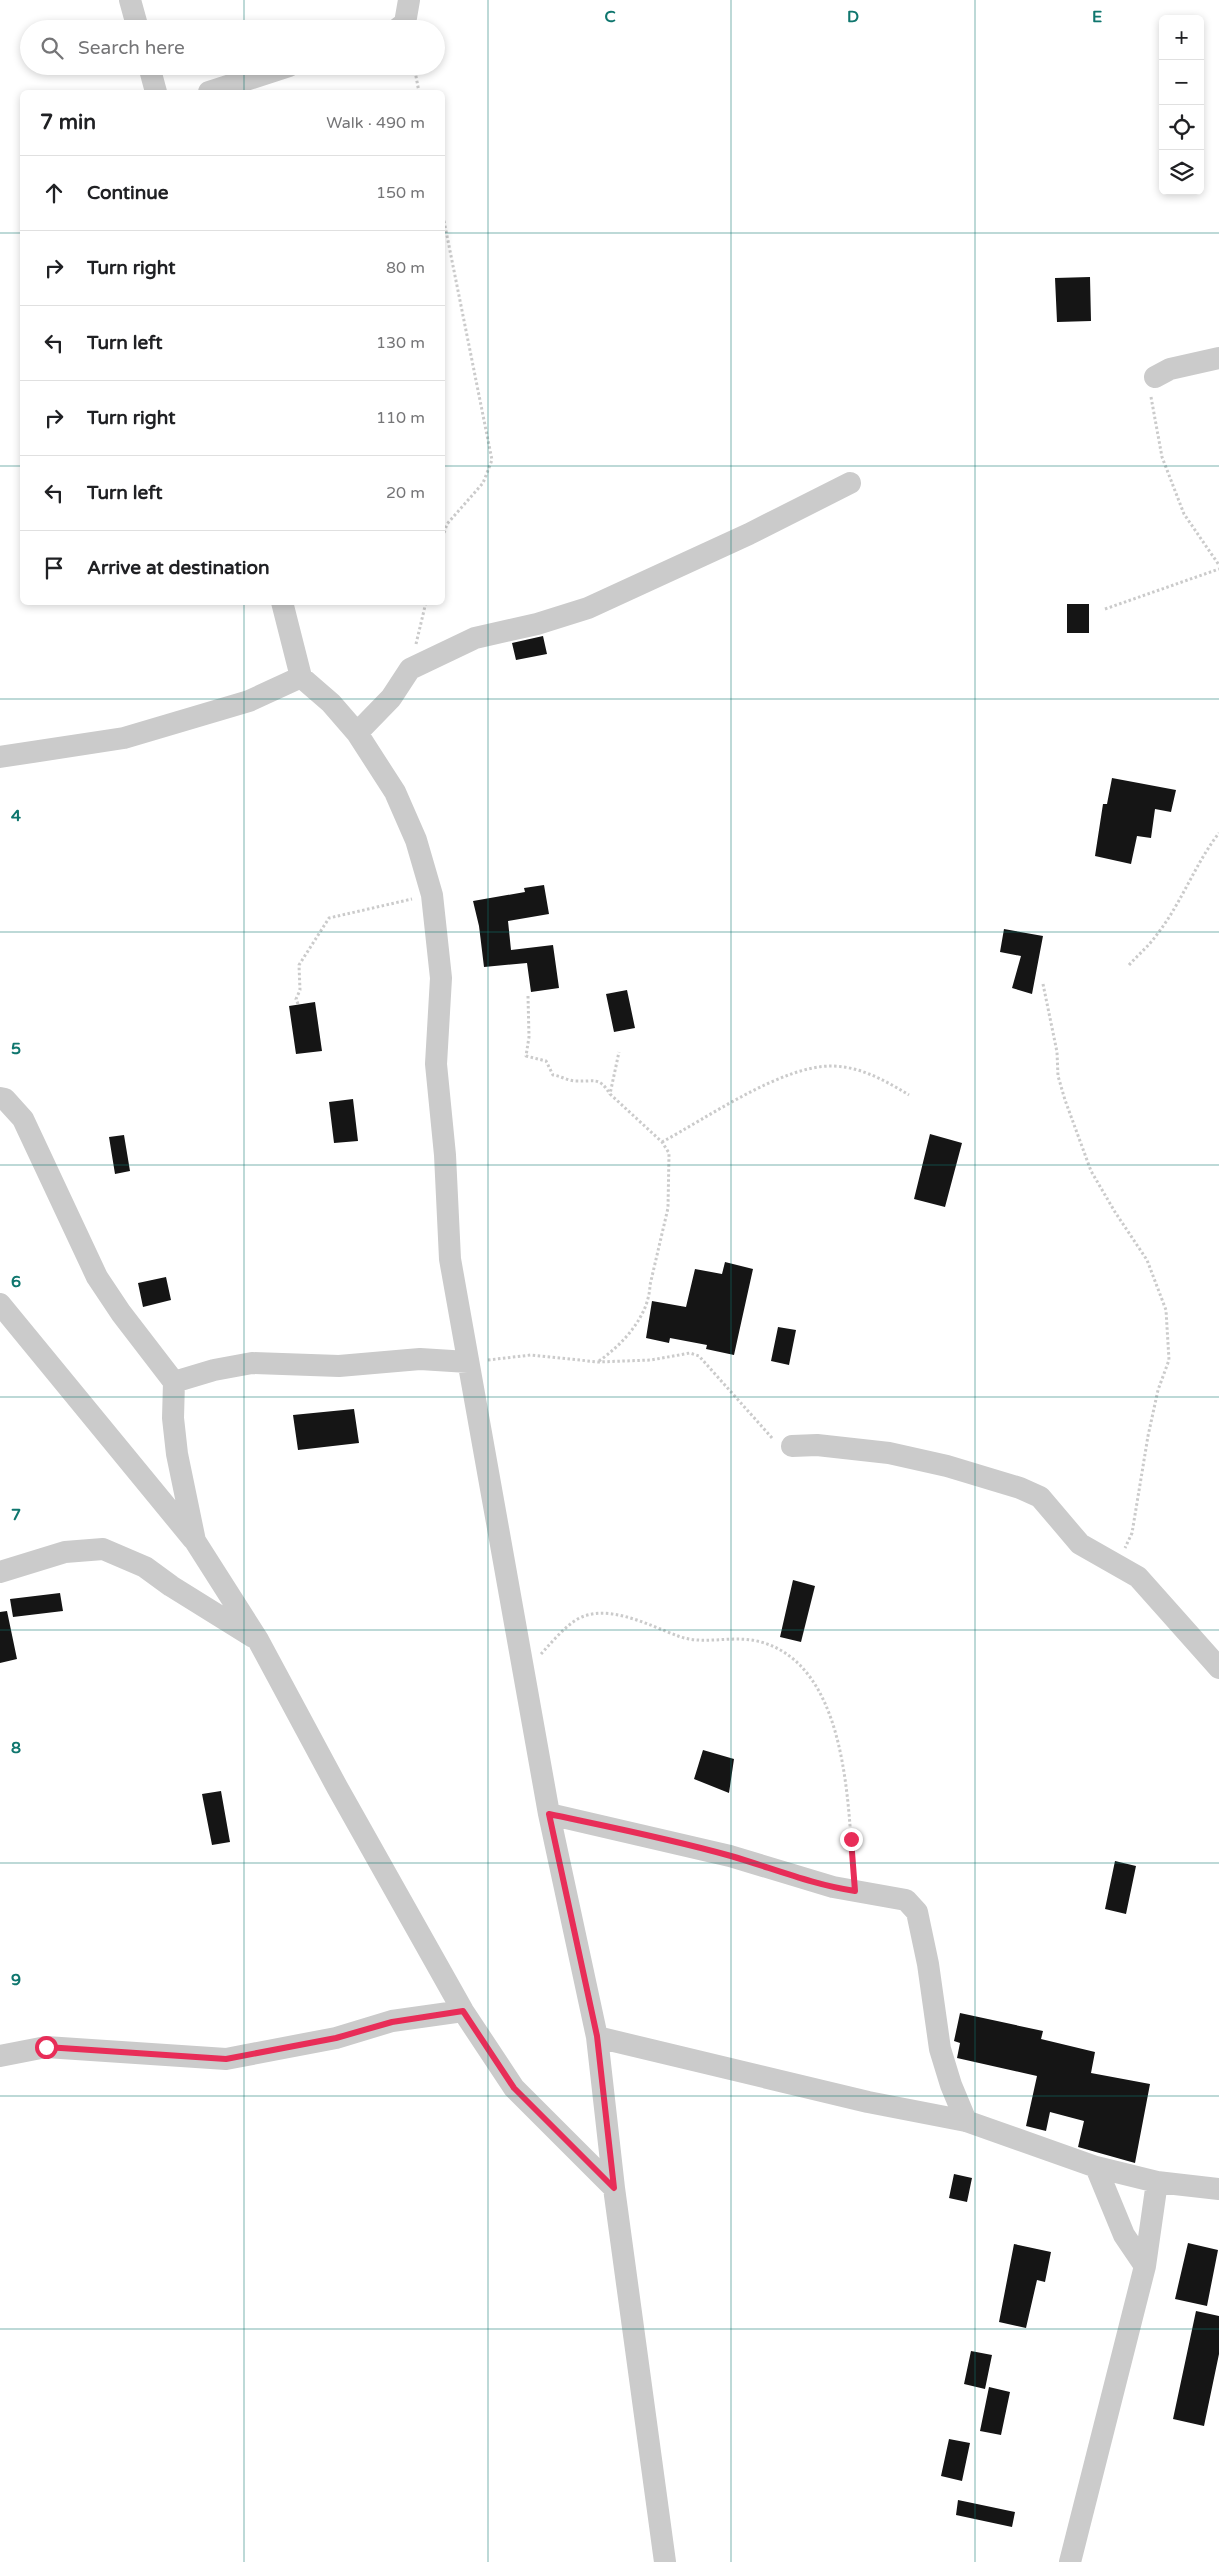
<!DOCTYPE html>
<html lang="en">
<head>
<meta charset="utf-8">
<style>
	body { margin:0; font-family:"Varela Round",sans-serif; background:#f2f2f2; color:#202124 }
	.controls { position:absolute; right:15px; top:15px; display:grid; overflow:hidden; border-radius:8px; box-shadow:0 2px 8px #0003 }
	.controls button { width:45px; height:45px; display:grid; place-items:center; padding:0; border:0; border-bottom:1px solid #e0e0e0; background:#fff; color:#202124; font:25px sans-serif }
	.stop { position:absolute; width:15px; height:15px; margin:-11px; border:4px solid #e82d58; border-radius:50%; background:#fff }
	.stop.end { background:#e82d58; border-color:#fff; box-shadow:0 1px 5px #0008 }
	.list { margin:0; padding:0; list-style:none }
	h2 { display:flex; justify-content:space-between; align-items:center; height:65px; margin:0; padding:0 20px; font-size:21px }
	h2 small { font-size:16px; font-weight:400; color:#757577 }
	.list li { display:grid; grid-template-columns:32px 1fr auto; gap:15px; align-items:center; box-sizing:border-box; height:75px; padding:0 20px; border-top:1px solid #e0e0e0 }
	.list b { display:block; font-size:19px; white-space:nowrap }
	.list em { font-size:16px; font-style:normal; color:#757577 }
	.icon { flex:none; width:28px; height:28px; fill:none; stroke:currentColor; stroke-width:2; stroke-linecap:round; stroke-linejoin:round }
	.map { position:relative; flex:none; width:1219px; height:2562px; overflow:hidden }
	.search { position:absolute; background:#fff; box-shadow:0 2px 8px #0003; left:20px; top:20px; width:425px; height:55px; display:flex; align-items:center; gap:12px; box-sizing:border-box; padding:0 18px; border-radius:28px; color:#757577; font-size:19px }
	.panel { position:absolute; background:#fff; box-shadow:0 2px 8px #0003; left:20px; top:90px; width:425px; height:515px; border-radius:8px }
	.map>svg:first-child { display:block }
</style>
</head>
<body>
<div class="map">
<svg width="1219" height="2562" viewBox="0 0 1219 2562">
	<rect width="100%" height="100%" fill="#fff"/>
	<path fill="#151515" d="M1090,277L1091,321L1057,322L1055,278Z
		M1067,604H1089V633H1067Z
		M543,636L547,654L516,660L512,643Z
		M1112,778L1176,790L1171,812L1155,809L1151,838L1137,836L1131,864L1095,856L1103,804H1107Z
		M544,885L549,914L508,921L511,950L553,945L559,988L531,992L527,963L484,967L479,926L473,901L525,892L524,888Z
		M1004,929L1043,936L1032,994L1012,988L1021,956L1000,952Z
		M627,990L635,1028L614,1032L606,994Z
		M315,1002L322,1051L296,1054L289,1006Z
		M353,1099L358,1141L334,1143L329,1102Z
		M930,1134L962,1143L945,1207L914,1199Z
		M124,1135L130,1171L115,1174L109,1137Z
		M725,1262L753,1269L734,1355L706,1349L707,1345L670,1338L669,1343L646,1338L652,1301L686,1307L695,1269L722,1274Z
		M166,1277L171,1300L143,1307L138,1283Z
		M778,1327L796,1330L789,1365L771,1361Z
		M354,1409L359,1443L298,1450L293,1415Z
		M793,1580L815,1586L801,1642L780,1637Z
		M60,1593L63,1611L13,1617L10,1599Z
		M7,1611L17,1659L0,1663V1612Z
		M703,1750L734,1759L729,1793L694,1779Z
		M221,1791L230,1842L212,1845L202,1794Z
		M1115,1861L1136,1866L1126,1914L1105,1909Z
		M960,2013L1043,2031L1041,2039L1095,2052L1091,2073L1150,2084L1135,2163L1078,2147L1084,2121L1050,2112L1046,2131L1026,2126L1037,2076L957,2058L960,2043L954,2041Z
		M954,2174L972,2178L967,2202L949,2198Z
		M1188,2243L1218,2250L1207,2306L1175,2299Z
		M1014,2244L1051,2252L1045,2282L1037,2280L1026,2328L999,2322Z
		M1196,2311L1219,2316V2354L1204,2426L1173,2419Z
		M971,2351L992,2355L985,2389L964,2384Z
		M989,2387L1010,2392L1001,2435L980,2431Z
		M949,2439L970,2443L962,2481L941,2476Z
		M958,2500L1015,2512L1012,2527L956,2515Z"/>
	<g fill="none" stroke-linecap="round" stroke-linejoin="round">
		<path stroke="#cbcbcb" stroke-width="3" stroke-dasharray="2.5 2.5" stroke-linecap="butt" d="M414,66L419,92
			M442,211L492,460L483,483L447,524L442,539
			M1151,397L1162,457L1184,514L1219,565
			M1105,609L1219,569
			M416,644L426,602
			M1129,965C1139,954 1150,945 1158,933C1182,902 1195,864 1219,833
			M1043,984L1057,1052L1058,1076L1065,1100L1091,1171L1115,1212L1147,1260L1166,1310L1169,1360L1158,1390L1148,1436L1132,1533L1125,1548
			M528,996L529,1037L526,1056L546,1061L553,1075C561,1076 568,1081 576,1081C594,1082 599,1076 610,1094
			M298,1004L296,999L300,990L299,965L329,918L412,899
			M662,1142C707,1118 781,1066 831,1066C860,1066 886,1081 909,1095
			M488,1360L531,1355L598,1362L651,1360L690,1353L699,1356L773,1439
			M599,1361C623,1344 649,1316 650,1285L668,1208L669,1153L662,1142L610,1094L619,1052
			M541,1654C551,1643 561,1631 573,1622C603,1600 648,1625 678,1636C704,1646 734,1634 761,1642C846,1666 848,1799 853,1870"/>
		<path stroke="#cbcbcb" stroke-width="22" d="M130,0L138,29
			M397,29L405,23L409,0
			M149,66L156,92
			M209,92L289,66
			M1155,377L1170,369L1219,358
			M282,602L301,677L331,703L357,733L395,792L416,840L432,895L441,978L436,1064L445,1155L450,1259L549,1814L597,2037L614,2188L665,2562
			M357,733L391,698L410,669L475,638L537,624L588,608L749,534L850,483
			M0,757L124,738L249,701L301,677
			M0,1098L5,1099L23,1119L97,1277L121,1313L174,1382L173,1418L177,1454L195,1541L258,1640L337,1787L463,2011L514,2088L614,2188
			M0,1304L193,1539
			M174,1382L214,1370L252,1363L339,1366L420,1359L468,1362
			M792,1446L817,1445L889,1453L947,1466L1020,1488L1040,1497L1080,1544L1138,1577L1219,1668
			M0,1572L65,1552L103,1549L145,1567L171,1586L253,1637
			M549,1814L730,1856L833,1887L906,1900L917,1912L928,1964L940,2049L951,2085L966,2121
			M597,2037L868,2102L966,2121L1096,2167L1124,2235L1145,2266L1070,2562
			M0,2056L46,2047L226,2059L336,2038L392,2021L463,2011
			M1096,2167L1157,2182L1219,2189
			M1145,2266L1157,2182"/>
	</g>
	<g fill="none" stroke-linecap="round" stroke-linejoin="round">
		<path stroke="#e82d58" stroke-width="6" d="M46,2047L226,2059L336,2038L392,2022L463,2011L514,2088L614,2188L597,2036L549,1814C610,1827 671,1839 731,1856C772,1868 813,1885 855,1891L851,1839"/>
	</g>
	<path fill="none" stroke="#0f766e" stroke-width="1" stroke-opacity="0.55" d="M244,0V29M488,0V2562M731,0V2562M975,0V2562M244,66V92M0,233H22M442,233H1219M0,466H22M442,466H1219M244,602V2562M0,699H1219M0,932H1219M0,1165H1219M0,1397H1219M0,1630H1219M0,1863H1219M0,2096H1219M0,2329H1219"/>
	<g font-size="16" text-anchor="middle" font-weight="bold" fill="#0f766e" stroke="#fff" stroke-width="5" stroke-linejoin="round" paint-order="stroke">
		<text x="610" y="22">C</text>
		<text x="853" y="22">D</text>
		<text x="1097" y="22">E</text>
		<text x="16" y="821">4</text>
		<text x="16" y="1054">5</text>
		<text x="16" y="1287">6</text>
		<text x="16" y="1520">7</text>
		<text x="16" y="1753">8</text>
		<text x="16" y="1985">9</text>
	</g>
</svg>
<div class="controls">
<button>+</button>
<button>−</button>
<button><svg class="icon" aria-label="locate" viewBox="0 0 24 24"><circle cx="12" cy="12" r="6"/><path d="M12 2v4M12 18v4M2 12h4M18 12h4"/></svg></button>
<button><svg class="icon" aria-label="layers" viewBox="0 0 24 24"><path d="M12 4l9 5-9 5-9-5zM3 14l9 5 9-5"/></svg></button>
</div>
<div class="stop" style="left:46px;top:2047px"></div>
<div class="stop end" style="left:851px;top:1839px"></div>
<div class="search"><svg class="icon" aria-label="search" viewBox="0 0 24 24"><circle cx="10" cy="10" r="6"/><path d="M15 15l6 6"/></svg>Search here</div>
<section class="panel">
<h2>7 min<small>Walk · 490 m</small></h2>
<ul class="list">
<li><svg class="icon" aria-label="ahead" viewBox="0 0 24 24"><path d="M12 20V5M6 11l6-6 6 6"/></svg><div><b>Continue</b></div><em>150 m</em></li>
<li><svg class="icon" aria-label="right" viewBox="0 0 24 24"><path d="M7 20v-9h11M14 6l5 5-5 5"/></svg><div><b>Turn right</b></div><em>80 m</em></li>
<li><svg class="icon" aria-label="left" viewBox="0 0 24 24"><path d="M17 20v-9H6M10 6l-5 5 5 5"/></svg><div><b>Turn left</b></div><em>130 m</em></li>
<li><svg class="icon" aria-label="right" viewBox="0 0 24 24"><path d="M7 20v-9h11M14 6l5 5-5 5"/></svg><div><b>Turn right</b></div><em>110 m</em></li>
<li><svg class="icon" aria-label="left" viewBox="0 0 24 24"><path d="M17 20v-9H6M10 6l-5 5 5 5"/></svg><div><b>Turn left</b></div><em>20 m</em></li>
<li><svg class="icon" aria-label="arrive" viewBox="0 0 24 24"><path d="M6 21V4h12l-3 4 3 4H6"/></svg><div><b>Arrive at destination</b></div></li>
</ul>
</section>
</div>
</body>
</html>
